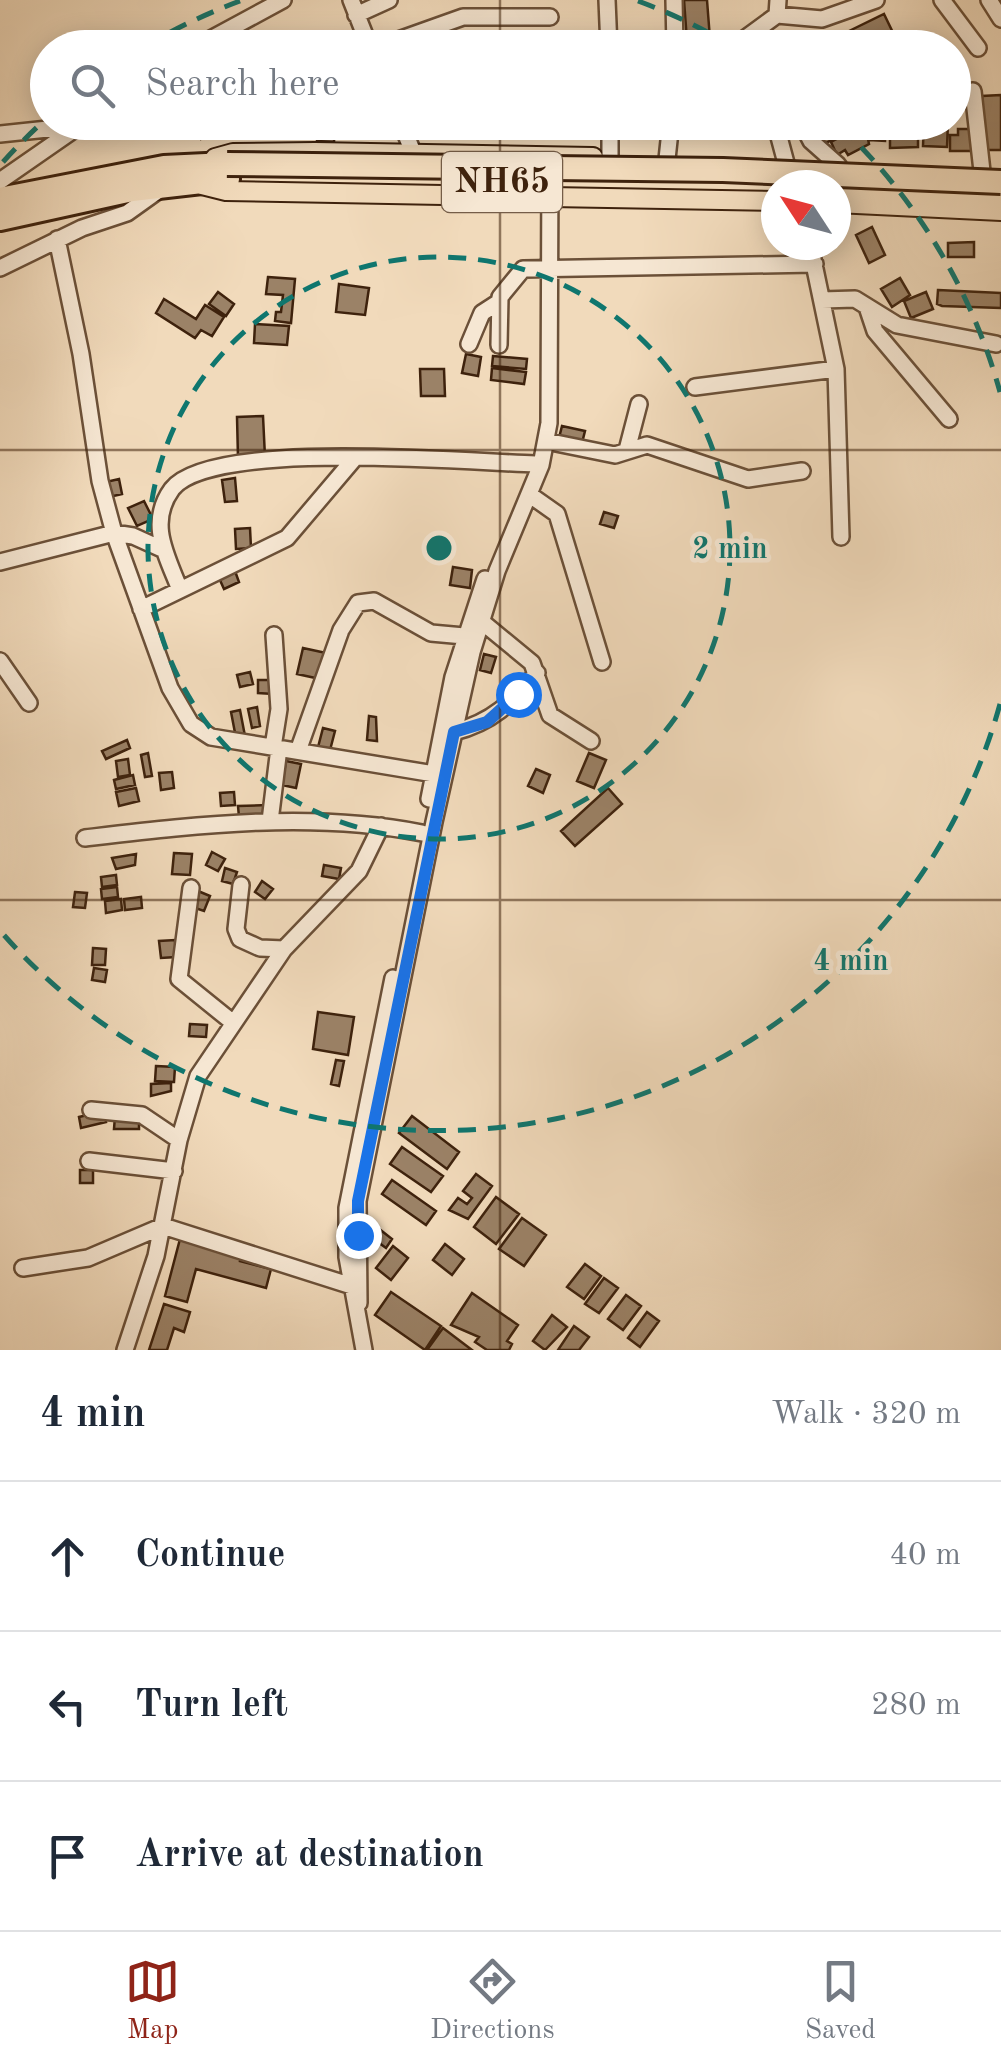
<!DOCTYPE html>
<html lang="en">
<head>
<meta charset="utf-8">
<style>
	body { margin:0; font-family:"Old Standard TT",serif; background:#f2f2f3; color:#1f2937 }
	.compass { position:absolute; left:761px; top:170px; width:90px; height:90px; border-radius:50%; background:#fff; box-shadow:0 5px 25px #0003; rotate:306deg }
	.stop { position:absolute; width:30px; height:30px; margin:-22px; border:8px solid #1a73e8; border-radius:50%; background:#fff }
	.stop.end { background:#1a73e8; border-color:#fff; box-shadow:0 2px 10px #0008 }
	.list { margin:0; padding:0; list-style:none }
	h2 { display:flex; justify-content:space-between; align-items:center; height:130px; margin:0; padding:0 40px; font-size:42px }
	h2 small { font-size:32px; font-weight:400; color:#747a83 }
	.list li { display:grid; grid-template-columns:65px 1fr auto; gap:30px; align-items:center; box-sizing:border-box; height:150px; padding:0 40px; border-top:2px solid #e0e1e3 }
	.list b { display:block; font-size:38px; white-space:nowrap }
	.list em { font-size:32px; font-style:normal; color:#747a83 }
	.icon { flex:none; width:55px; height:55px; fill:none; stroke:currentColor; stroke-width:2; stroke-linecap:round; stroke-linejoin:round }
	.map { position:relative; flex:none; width:1001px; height:1350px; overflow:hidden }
	.search { position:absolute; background:#fff; box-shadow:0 5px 25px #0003; left:30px; right:30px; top:30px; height:110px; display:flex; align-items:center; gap:25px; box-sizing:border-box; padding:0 35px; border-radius:55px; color:#747a83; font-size:38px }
	.sheet { height:580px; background:#fff }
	nav { display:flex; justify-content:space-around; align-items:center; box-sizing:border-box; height:140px; border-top:2px solid #e0e1e3; background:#fff; font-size:28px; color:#747a83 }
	nav a { display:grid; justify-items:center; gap:5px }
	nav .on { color:#8f2418 }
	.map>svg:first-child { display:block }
</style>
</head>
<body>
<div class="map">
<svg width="1001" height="1350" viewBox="0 0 1001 1350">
	<rect width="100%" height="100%" fill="#f1dabb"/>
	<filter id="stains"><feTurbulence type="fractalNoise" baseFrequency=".002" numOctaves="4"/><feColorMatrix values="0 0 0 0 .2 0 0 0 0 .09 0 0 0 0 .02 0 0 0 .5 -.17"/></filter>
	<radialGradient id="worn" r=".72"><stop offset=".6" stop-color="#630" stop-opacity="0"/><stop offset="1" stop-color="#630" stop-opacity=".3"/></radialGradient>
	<path fill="#9b8267" stroke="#3e220d" stroke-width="2.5" d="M684,0H707L710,39L687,41Z
		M884,14L897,41L884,48L875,44L849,48L843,34Z
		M1001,95V150H983L982,96Z
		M197,122H257L201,139Z
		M318,122H335L334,142L317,141Z
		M832,122L864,123L820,146L814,133Z
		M870,122H885V141L870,140Z
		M924,122H948L947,147L923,146Z
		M865,124L869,144L848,155L845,150L837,155L831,142Z
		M958,129H974V151H950V135H958Z
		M890,132H918V147L890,148Z
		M872,227L885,255L869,263L856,235Z
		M974,242V257H948V243Z
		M268,277L295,279L291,323L275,321L276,312H281L283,295L266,294Z
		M900,278L910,295L892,307L881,289Z
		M339,284L369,288L365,315L336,312Z
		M938,290L1001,293V308L942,306L937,304Z
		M218,292L234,304L226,316L209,304Z
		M926,292L933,309L911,318L904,301Z
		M164,299L196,319L205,305L224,317L212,336L201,330L195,338L156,313Z
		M255,324L289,326L287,345L254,343Z
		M466,354L481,357L478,376L462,373Z
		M493,356L527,359L526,369L492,366Z
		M492,368L526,372L524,384L491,380Z
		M420,369H444L445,396H421Z
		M263,416L265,457L238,458L237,417Z
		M562,426L585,431L581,447L558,442Z
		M235,478L237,501L225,502L222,480Z
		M119,479L122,494L109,497L106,482Z
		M144,501L153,519L137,526L128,508Z
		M604,512L618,516L614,528L600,524Z
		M250,528L251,548L236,549L235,529Z
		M453,567L472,570L470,588L450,585Z
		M235,571L239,582L224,589L219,578Z
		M303,648L326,653L320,679L297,674Z
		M484,654L496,657L491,673L480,670Z
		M250,672L253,684L240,687L237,675Z
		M258,680H274L273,694L258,693Z
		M257,707L260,726L252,728L248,709Z
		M240,710L245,736L236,738L231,712Z
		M369,716L376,717L377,741L367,740Z
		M323,728L335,731L329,754L317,751Z
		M127,740L130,748L106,759L102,751Z
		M148,753L152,776L145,777L141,755Z
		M589,753L606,760L594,788L577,781Z
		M128,759L130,775L118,777L116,761Z
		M286,761L301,764L296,788L282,785Z
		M536,769L550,775L543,793L528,786Z
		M172,772L174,788L161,790L159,773Z
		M133,775L135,785L116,789L114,780Z
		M136,788L139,801L119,806L116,792Z
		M608,788L622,804L575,846L561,831Z
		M234,792L235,805L221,806L220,793Z
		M268,805L269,815L239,817L238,806Z
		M212,852L225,859L218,871L206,865Z
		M174,853L192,854L190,875L172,874Z
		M136,854L135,865L116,869L112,858Z
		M324,865L341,868L339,879L322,876Z
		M225,868L237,872L233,884L222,881Z
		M116,875L117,885L102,887L101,877Z
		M262,881L273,889L265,899L255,892Z
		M117,887L118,897L102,899L101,889Z
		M198,891L210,896L204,911L192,907Z
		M75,892L87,893L85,908L73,907Z
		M141,897L142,908L125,910L124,899Z
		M121,899L122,910L106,913L105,901Z
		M175,940L176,957L161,958L159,941Z
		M93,948L106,949L105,965H92Z
		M94,968L107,970L105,982L92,980Z
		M318,1012L354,1017L348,1055L313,1049Z
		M190,1024L207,1025L206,1037L189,1036Z
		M336,1060L344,1061L339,1086L331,1084Z
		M156,1066L175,1067L174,1082L155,1081Z
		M171,1083V1091L151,1096V1084Z
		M104,1111L106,1122L81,1128L79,1117Z
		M115,1116L139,1117V1129H114Z
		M412,1116L459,1152L447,1169L399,1133Z
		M402,1147L443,1176L431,1192L390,1164Z
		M80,1170H93V1183H80Z
		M476,1174L492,1186L468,1219L449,1210L458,1198L467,1204L472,1198L463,1191Z
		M392,1180L436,1211L426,1225L382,1194Z
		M496,1197L519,1214L496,1244L474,1227Z
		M522,1218L546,1235L524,1266L499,1249Z
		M378,1228L392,1239L386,1248L371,1237Z
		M180,1239L241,1256L240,1261L271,1269L266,1288L196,1269L187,1302L165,1296Z
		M445,1244L464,1259L452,1275L433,1260Z
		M393,1246L408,1258L391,1280L376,1268Z
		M585,1264L601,1276L584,1299L567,1287Z
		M604,1278L618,1288L599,1313L585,1304Z
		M391,1292L441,1326L425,1350L375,1315Z
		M472,1293L518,1325L507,1341L512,1344L509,1350H487L475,1342L479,1337L451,1325Z
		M626,1295L641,1306L623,1330L608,1319Z
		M164,1304L190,1312L184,1332L174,1328L167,1350H149Z
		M647,1312L659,1321L640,1347L628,1338Z
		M552,1315L567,1327L545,1350L533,1341Z
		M574,1326L589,1337L579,1350H558Z
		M443,1328L472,1350H427Z"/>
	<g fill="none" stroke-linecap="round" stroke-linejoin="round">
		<g stroke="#6b5038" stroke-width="20">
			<path id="minor" d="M351,0L370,48
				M607,0L609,48
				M674,0L675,48
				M942,0L978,48
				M989,0L1001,19
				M356,15L389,0
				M777,15L822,19L876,0
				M194,48L283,0
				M376,48L463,17H550
				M732,48L777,15L778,0
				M973,91L982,171
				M401,122L414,155
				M775,122L786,163
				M801,122L811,141L838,165
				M0,134L76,126
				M610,158V122
				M667,159L671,122
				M0,181L85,122
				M57,239L81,354L100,481L114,533L170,688L191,724L211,737L434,774
				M810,245L836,369L841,537
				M0,268L82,228L127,213L162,188
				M822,300L855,299L897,325L996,344
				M867,307L875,331L949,419
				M469,344L482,313L499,302
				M499,345L500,297L523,269L815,264
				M695,387L836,369
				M546,441L615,455L647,445L748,479L802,471
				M627,450L639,404
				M530,495L557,514L602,662
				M0,562L114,533L133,536L164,550
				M180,590C167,556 147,523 172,489C211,439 467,462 535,464
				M141,609L287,538L354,459
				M481,621L532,663L550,715L591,741
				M0,661L29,703
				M454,732C493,722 511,703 537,673
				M273,747L279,709L274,635
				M298,751L341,630L358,603L374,601L431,633L464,636
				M429,799L453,677L485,579
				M270,821L279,748
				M85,838C197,825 310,811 422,833
				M241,885L236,929L240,939L260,948L284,949
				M191,888L179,979L231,1021
				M91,1110L142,1115L179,1140
				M89,1161L174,1171
				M23,1268L88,1258L163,1226L355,1287
				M359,1303L358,1201L434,822L472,652L497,571L541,465L549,423L550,162
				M125,1350L156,1256L179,1140L198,1076L284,949L359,871L381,826
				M364,1350L347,1257V1208L393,978"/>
		</g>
		<g stroke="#3e220d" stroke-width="22">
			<path id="major" d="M215,158L233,153L315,152L593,157
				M202,185L226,191L776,201
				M836,203L1001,211"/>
		</g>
		<g stroke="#3e220d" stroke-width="28">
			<path id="highway" d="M836,190L1001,197
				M0,199L164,167L227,164
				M0,219L132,190L228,179"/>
		</g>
		<use href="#minor" stroke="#f6e7d3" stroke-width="15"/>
		<use href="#major" stroke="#f1dabb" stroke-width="18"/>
		<use href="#highway" stroke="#f1dabb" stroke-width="22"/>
		<g stroke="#3e220d" stroke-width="28" stroke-linecap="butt">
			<path id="highway-bridge" d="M227,164L723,170L1001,182"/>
		</g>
		<use href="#highway-bridge" stroke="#f1dabb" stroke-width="22"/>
	</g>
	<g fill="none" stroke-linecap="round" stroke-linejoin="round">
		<path stroke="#1a73e8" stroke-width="12" d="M358,1235V1201L454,732L487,722L518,694"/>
	</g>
	<path fill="none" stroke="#3e220d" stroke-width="2.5" stroke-opacity="0.55" d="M500,0V48M500,122V1350M0,450H1001M0,900H1001"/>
	<g fill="none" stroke="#0f766e" stroke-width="5" stroke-dasharray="18 12">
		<circle cx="439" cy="548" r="291"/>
		<path d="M1000 704A582 582 0 0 1 3 934M3 162A582 582 0 0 1 46 119M144 47A582 582 0 0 1 240 1M638 1A582 582 0 0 1 734 47M840 126A582 582 0 0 1 1000 392"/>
	</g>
	<g text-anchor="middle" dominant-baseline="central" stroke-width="9" stroke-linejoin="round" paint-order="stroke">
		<rect fill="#f6e7d3" stroke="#755d48" stroke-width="2.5" x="442" y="152" width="120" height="60" rx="8"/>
		<g font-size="35" font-weight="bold" fill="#3e220d">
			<text x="502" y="182">NH65</text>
		</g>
	</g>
	<circle cx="439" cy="548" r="15" fill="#0f766e" stroke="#f6e7d3" stroke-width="5"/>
	<g font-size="30" text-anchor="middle" font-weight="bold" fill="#0f766e" stroke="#f6e7d3" stroke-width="9" stroke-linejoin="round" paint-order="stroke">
		<text x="730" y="558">2 min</text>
		<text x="851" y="970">4 min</text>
	</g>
	<rect width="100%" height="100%" filter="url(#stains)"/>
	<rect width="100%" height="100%" fill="url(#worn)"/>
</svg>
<svg class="compass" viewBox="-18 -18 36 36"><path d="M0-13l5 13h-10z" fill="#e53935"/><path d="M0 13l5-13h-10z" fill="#747a83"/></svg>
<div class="stop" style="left:518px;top:694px"></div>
<div class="stop end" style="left:358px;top:1235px"></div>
<div class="search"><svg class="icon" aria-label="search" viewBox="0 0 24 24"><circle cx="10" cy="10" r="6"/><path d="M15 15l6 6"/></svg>Search here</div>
</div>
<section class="sheet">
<h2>4 min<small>Walk · 320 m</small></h2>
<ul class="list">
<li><svg class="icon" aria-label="ahead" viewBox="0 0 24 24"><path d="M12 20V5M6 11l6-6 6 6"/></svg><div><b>Continue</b></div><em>40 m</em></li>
<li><svg class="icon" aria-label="left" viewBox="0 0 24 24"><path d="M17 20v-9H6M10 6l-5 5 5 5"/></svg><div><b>Turn left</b></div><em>280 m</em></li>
<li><svg class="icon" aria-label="arrive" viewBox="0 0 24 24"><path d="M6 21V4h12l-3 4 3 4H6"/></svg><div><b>Arrive at destination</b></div></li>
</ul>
</section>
<nav>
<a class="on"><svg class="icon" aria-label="map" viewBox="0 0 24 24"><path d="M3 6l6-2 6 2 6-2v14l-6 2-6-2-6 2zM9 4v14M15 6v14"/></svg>Map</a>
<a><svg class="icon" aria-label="directions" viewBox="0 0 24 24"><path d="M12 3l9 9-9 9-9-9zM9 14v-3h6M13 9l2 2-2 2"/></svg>Directions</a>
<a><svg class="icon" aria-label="saved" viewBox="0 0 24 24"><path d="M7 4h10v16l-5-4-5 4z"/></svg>Saved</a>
</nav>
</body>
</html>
